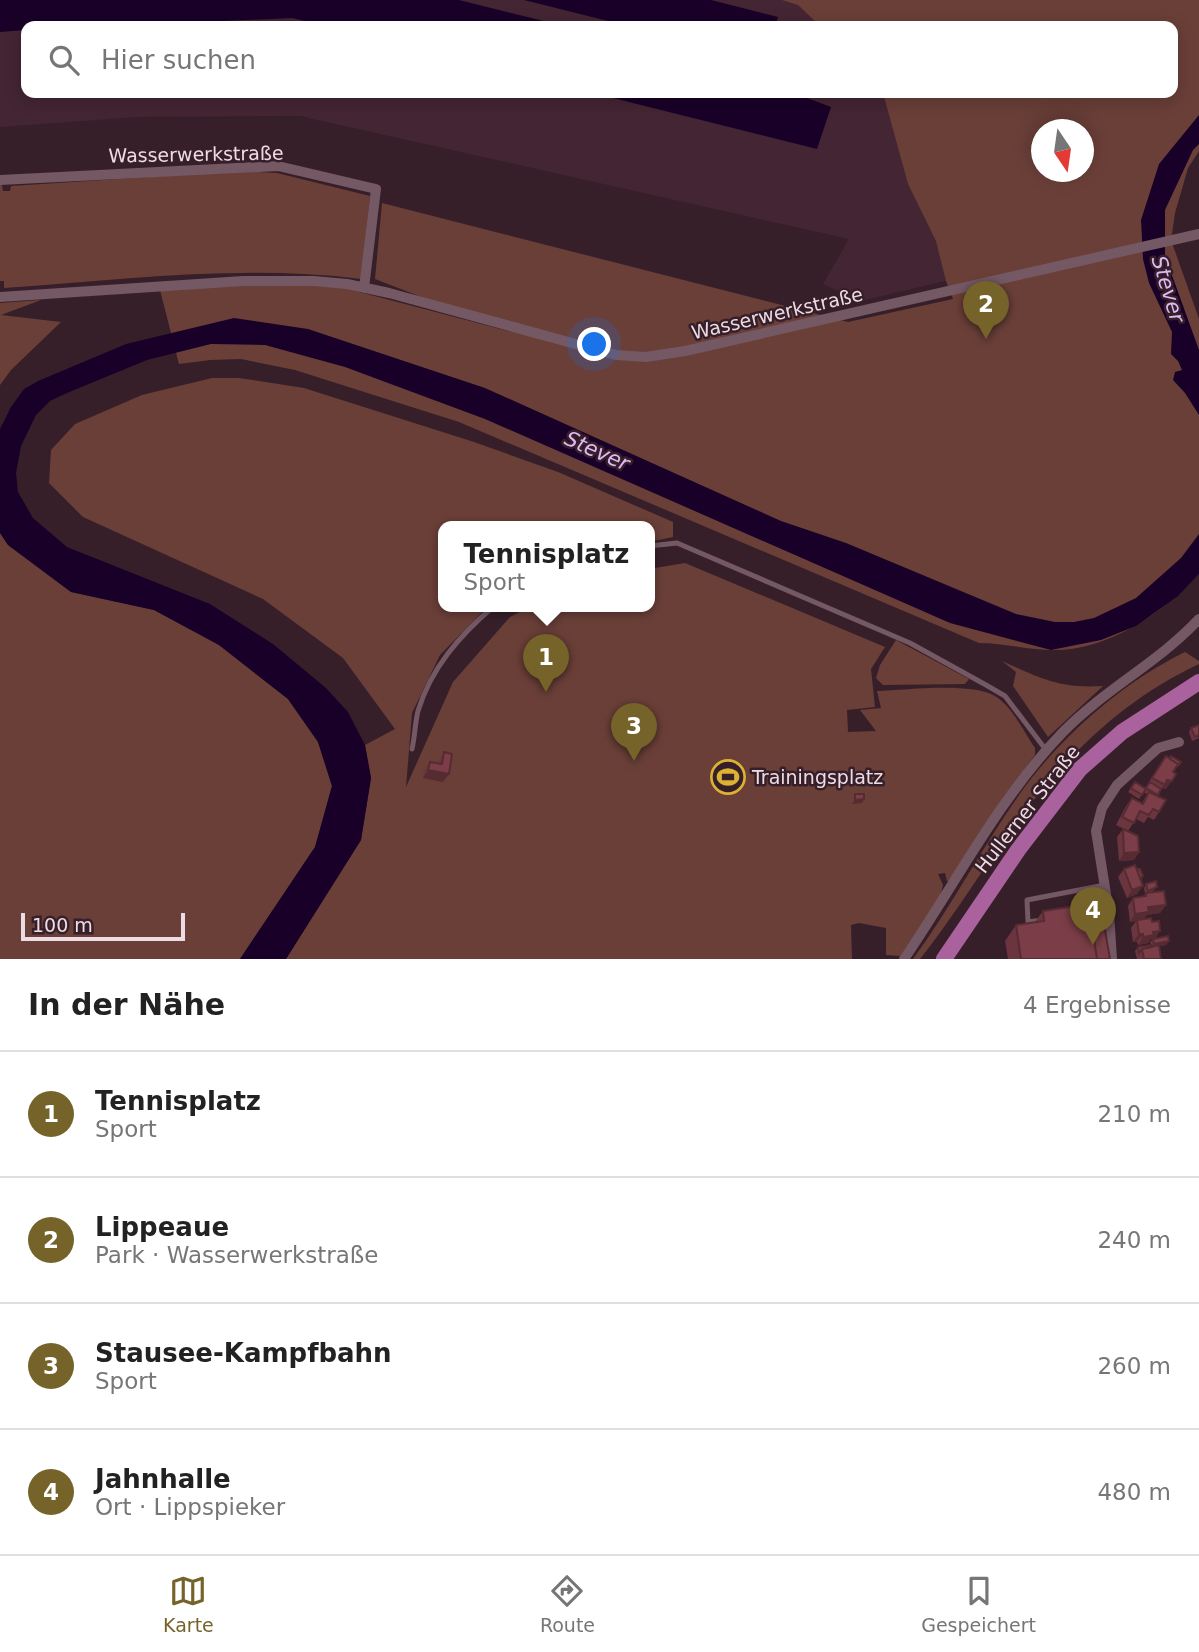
<!DOCTYPE html>
<html lang="de">
<head>
<meta charset="utf-8">
<style>
	body { margin:0; font-family:"DejaVu Sans",sans-serif; background:#f6f6f6; color:#222 }
	.compass { position:absolute; left:1031px; top:119px; width:63px; height:63px; border-radius:50%; background:#fff; box-shadow:0 4px 18px #0003; rotate:167deg }
	.scale { position:absolute; left:21px; bottom:18px; width:164px; box-sizing:border-box; padding-left:7px; border:4px solid #eddce3; border-top:0; font-size:19px; line-height:24px; white-space:nowrap; color:#eddce3; -webkit-text-stroke:5px #371f2a; paint-order:stroke }
	.you { position:absolute; left:595px; top:345px; width:24px; height:24px; margin:-18px; border:5px solid #fff; border-radius:50%; background:#1a73e8; box-shadow:0 0 0 10px #1a73e833 }
	.badge { display:grid; place-items:center; width:46px; height:46px; border-radius:50%; background:#75632a; color:#fff; font-size:23px; font-weight:700 }
	.pin { position:absolute; translate:-50% -58px; filter:drop-shadow(0 2px 4px #0008) }
	.pin::after { content:''; position:absolute; top:37px; width:24px; height:21px; background:inherit; clip-path:polygon(0 0,100% 0,50% 100%) }
	.popup { position:absolute; left:438px; top:521px; width:217px; height:91px; box-sizing:border-box; display:grid; place-content:center; border-radius:14px; background:#fff; filter:drop-shadow(0 2px 5px #0005); font-size:23px; white-space:nowrap; color:#767676 }
	.popup b { font-size:26px; color:#222 }
	.popup::after { content:''; position:absolute; left:50%; top:100%; margin-left:-14px; border:14px solid transparent; border-top-color:#fff }
	.list { margin:0; padding:0; list-style:none }
	h2 { display:flex; justify-content:space-between; align-items:center; height:91px; margin:0; padding:0 28px; font-size:30px }
	h2 small { font-size:23px; font-weight:400; color:#767676 }
	.list li { display:grid; grid-template-columns:46px 1fr auto; gap:21px; align-items:center; box-sizing:border-box; height:126px; padding:0 28px; border-top:2px solid #e0e0e0 }
	.list b { display:block; font-size:26px; white-space:nowrap }
	.list p { margin:0; font-size:23px; white-space:nowrap; color:#767676 }
	.list em { font-size:23px; font-style:normal; color:#767676 }
	.icon { flex:none; width:38px; height:38px; fill:none; stroke:currentColor; stroke-width:2; stroke-linecap:round; stroke-linejoin:round }
	.map { position:relative; flex:none; width:1199px; height:959px; overflow:hidden }
	.search { position:absolute; background:#fff; box-shadow:0 4px 18px #0003; left:21px; right:21px; top:21px; height:77px; display:flex; align-items:center; gap:18px; box-sizing:border-box; padding:0 24px; border-radius:14px; color:#767676; font-size:26px }
	.sheet { height:595px; background:#fff }
	nav { display:flex; justify-content:space-around; align-items:center; box-sizing:border-box; height:98px; border-top:2px solid #e0e0e0; background:#fff; font-size:19px; color:#767676 }
	nav a { display:grid; justify-items:center; gap:4px }
	nav .on { color:#75632a }
	.map>svg:first-child { display:block }
</style>
</head>
<body>
<div class="map">
<svg width="1199" height="959" viewBox="0 0 1199 959">
	<rect width="100%" height="100%" fill="#371f2a"/>
	<path fill="#442533" d="M0,0H784L798,5L820,26H26V93H884L908,184L936,240L949,280L861,301L823,284L849,239L300,116L137,117L0,127Z"/>
	<path fill="#6a3f38" fill-rule="evenodd" d="M782,0H1199V151L1188,168L1175,213L1171,240L1199,319V574C1161,614 1107,652 1049,650C1025,649 1002,643 979,643L459,422L295,370L241,359L210,360L179,364L160,290L291,283L344,288L512,332L375,279L382,203L848,322L953,299L946,281L936,241L908,184L883,93H1173V26H820L798,5ZM1042,130H1084V172H1042Z
		M243,171L277,173L370,196L361,279C243,264 122,280 4,288V281H0V185H2L3,191H10L11,186Z
		M41,300L1,315L61,322L11,370L0,385V303Z
		M212,378H239L304,388L474,442L558,472L673,522V537L649,542V526H443V606H488L440,655L412,713L406,787L453,682L510,617L531,606H649V569L685,563L885,647L871,669L875,707L847,710L848,732L876,731L860,710L881,708L877,691C907,690 971,682 995,696C1012,706 1024,732 1035,748V755L1004,796L950,881H947L945,873L938,874L943,885L940,898L900,956L886,955V928L859,923L851,925L852,959H286L361,840L371,778L365,745L395,729L343,658L263,599L83,517L49,483L51,450L75,424L142,395Z
		M0,533L8,545L71,592L154,610L219,645L288,699L318,742L332,786L315,847L240,959H0Z
		M896,640L969,679L965,684L883,685L876,678L880,665Z
		M1185,652L1199,661V664C1111,705 1048,775 994,854C970,889 947,925 920,959H913C955,902 987,837 1030,780C1071,728 1126,681 1185,652Z
		M1002,661C1040,678 1059,689 1103,686L1048,737L1013,686L1016,672Z"/>
	<path fill="#190028" d="M0,0H459L564,26H326L292,18L113,26H26V30L0,32Z
		M524,0H711L778,17L775,26H628Z
		M593,93H794L831,107L817,149Z
		M1199,115V144L1193,150L1165,210V256L1199,350V415L1185,393L1173,380L1175,372L1182,370L1178,361L1171,354L1172,332L1149,283L1143,259L1141,220L1159,164Z
		M234,318L308,329L485,388L781,521L846,543L1016,614L1055,622H1074L1094,618L1136,598L1181,558L1199,534V574L1178,596L1136,626L1101,640L1051,650L950,623L485,419L345,367L265,345L211,344L147,360L67,393L50,401L36,415L21,446L16,473L18,492L33,518L67,547L210,604L273,644L326,688L348,712L365,745L371,778L361,840L286,959H240L315,847L332,786L318,742L288,699L219,645L154,610L71,592L8,545L0,533V429L11,407L24,389L38,381L126,344Z"/>
	<g fill="none" stroke-linecap="round" stroke-linejoin="round">
		<path stroke="#745864" stroke-width="5" d="M649,546L677,543L910,643L986,685L1005,696L1046,750
			M412,749C415,736 415,723 418,711C431,668 460,635 494,606
			M1043,920L1028,922L1027,900L1105,885"/>
		<path stroke="#745864" stroke-width="10" d="M0,180L278,166L376,189L364,288
			M0,297L243,281H314L347,284L389,293L616,355L646,357L685,351L1199,234
			M904,959C956,883 999,798 1063,732C1105,689 1159,662 1199,619
			M1112,959L1109,913L1096,831L1102,808L1117,785L1158,748L1179,742"/>
		<path stroke="#a9629d" stroke-width="16" d="M944,959L1018,850L1080,769L1122,732L1199,682"/>
	</g>
	<path fill="#6a353e" d="M1191,728L1199,738L1192,741L1189,732Z
		M444,752L443,782L423,778L424,770L430,762L438,763L439,760Z
		M1166,756L1177,767L1173,772L1166,789L1162,788L1157,796L1159,812L1154,820L1148,817L1144,823L1136,819L1128,831L1116,825L1126,806L1132,798L1142,803L1147,794L1144,792L1139,799L1128,792L1135,782L1145,788Z
		M1123,829L1139,852L1134,860L1119,861L1117,837Z
		M1124,869H1137L1143,876L1141,880L1137,894L1127,898L1118,877Z
		M1146,884L1154,890L1150,893L1166,905L1160,913L1147,915L1143,919L1152,922L1160,931L1155,938L1169,941L1166,945L1159,946L1161,959H1137L1135,951L1138,947L1151,945L1150,942L1153,939H1151L1148,943L1138,945L1137,942H1133L1131,928L1136,921L1130,922L1128,906L1133,898L1143,897L1145,894L1144,888Z
		M1043,911L1078,916L1083,915L1084,914L1107,920L1104,924L1110,959H1008L1005,941L1016,925L1035,922Z"/>
	<path fill="#562b32" d="M428,770L449,774L443,782L423,778Z
		M1167,780L1172,781L1166,789L1162,788Z
		M864,799L862,803L852,804L855,800Z
		M1139,852L1134,860L1119,861L1124,853Z
		M1143,886L1137,894L1127,898L1132,890Z
		M1166,905L1160,913L1147,915L1143,920L1130,922L1135,914L1148,907Z
		M1107,920L1102,928L1081,922Z
		M1160,931L1155,939H1151L1148,943L1138,945L1143,937L1153,932Z
		M1139,934H1143L1137,942H1133Z
		M1169,941L1166,945L1151,948L1154,944Z"/>
	<path fill="#7b3e48" stroke="#562b32" stroke-width="2" d="M1199,725V735L1195,737L1191,728Z
		M444,752L452,754L449,774L428,770L430,762L442,764Z
		M1166,756L1178,764L1173,772L1176,774L1172,781L1167,780L1165,785L1152,778Z
		M1171,756L1181,762L1177,767L1178,764L1170,759Z
		M1135,782L1146,789L1142,795L1131,788Z
		M1150,782L1161,789L1158,795L1146,788Z
		M1149,792L1166,800L1159,812L1153,809L1149,815L1140,811L1134,823L1122,817L1132,798L1143,804Z
		M855,794H864V799L855,800Z
		M1123,829L1138,836L1139,852L1124,853Z
		M1135,865L1143,886L1132,890L1124,869Z
		M1137,869H1140L1143,876L1140,878Z
		M1156,881L1157,887L1148,891L1146,884Z
		M1164,891L1166,905L1148,907L1149,912L1135,914L1133,898L1146,896V893Z
		M1076,906L1078,916L1090,914L1097,959H1021L1016,925L1044,921L1043,911Z
		M1106,910L1107,920L1092,922L1090,914L1084,915V914Z
		M1151,918L1152,922L1159,921L1160,931L1153,932L1154,935L1143,937V934H1139L1137,920Z
		M1104,924L1110,959H1097L1092,926Z
		M1168,936L1169,941L1154,944L1153,939Z
		M1151,945L1152,947L1142,949L1139,953L1138,947Z
		M1159,945L1161,959H1144L1142,949Z"/>
	<defs>
		<g id="stadium-ring" transform="scale(1.75)"><circle r="9.5" fill="#371f2a" stroke="#dbb233" stroke-width="1.5"/><path d="M0-5a6.5 5 0 1 0 0 10a6.5 5 0 1 0 0-10ZM-3.5-1.8h7v3.6h-7Z" fill="#dbb233"/></g>
	</defs>
	<g fill-rule="evenodd">
		<use href="#stadium-ring" x="728" y="777"/>
	</g>
	<g text-anchor="middle" dominant-baseline="central" stroke-width="5" stroke-linejoin="round" paint-order="stroke">
		<g font-size="19" fill="#eddce3" stroke="#371f2a">
			<text transform="translate(196 154) rotate(-1)">Wasserwerkstraße</text>
			<text transform="translate(777 313) rotate(-13)">Wasserwerkstraße</text>
			<text transform="translate(1027 809) rotate(-52)">Hullerner Straße</text>
		</g>
		<g font-size="19" fill="#eddce3" stroke="#371f2a" text-anchor="start">
			<text x="752" y="777">Trainingsplatz</text>
		</g>
		<g font-size="21" font-style="italic" fill="#ddb9f6" stroke="#371f2a">
			<text transform="translate(1168 289) rotate(73)">Stever</text>
			<text transform="translate(597 451) rotate(24)">Stever</text>
		</g>
	</g>
</svg>
<svg class="compass" viewBox="-18 -18 36 36"><path d="M0-13l5 13h-10z" fill="#e53935"/><path d="M0 13l5-13h-10z" fill="#767676"/></svg>
<div class="scale">100 m</div>
<div class="you"></div>
<div class="pin badge" style="left:546px;top:692px">1</div>
<div class="popup"><b>Tennisplatz</b>Sport</div>
<div class="pin badge" style="left:986px;top:339px">2</div>
<div class="pin badge" style="left:634px;top:761px">3</div>
<div class="pin badge" style="left:1093px;top:945px">4</div>
<div class="search"><svg class="icon" aria-label="search" viewBox="0 0 24 24"><circle cx="10" cy="10" r="6"/><path d="M15 15l6 6"/></svg>Hier suchen</div>
</div>
<section class="sheet">
<h2>In der Nähe<small>4 Ergebnisse</small></h2>
<ul class="list">
<li><span class="badge">1</span><div><b>Tennisplatz</b><p>Sport</p></div><em>210 m</em></li>
<li><span class="badge">2</span><div><b>Lippeaue</b><p>Park · Wasserwerkstraße</p></div><em>240 m</em></li>
<li><span class="badge">3</span><div><b>Stausee-Kampfbahn</b><p>Sport</p></div><em>260 m</em></li>
<li><span class="badge">4</span><div><b>Jahnhalle</b><p>Ort · Lippspieker</p></div><em>480 m</em></li>
</ul>
</section>
<nav>
<a class="on"><svg class="icon" aria-label="map" viewBox="0 0 24 24"><path d="M3 6l6-2 6 2 6-2v14l-6 2-6-2-6 2zM9 4v14M15 6v14"/></svg>Karte</a>
<a><svg class="icon" aria-label="directions" viewBox="0 0 24 24"><path d="M12 3l9 9-9 9-9-9zM9 14v-3h6M13 9l2 2-2 2"/></svg>Route</a>
<a><svg class="icon" aria-label="saved" viewBox="0 0 24 24"><path d="M7 4h10v16l-5-4-5 4z"/></svg>Gespeichert</a>
</nav>
</body>
</html>
